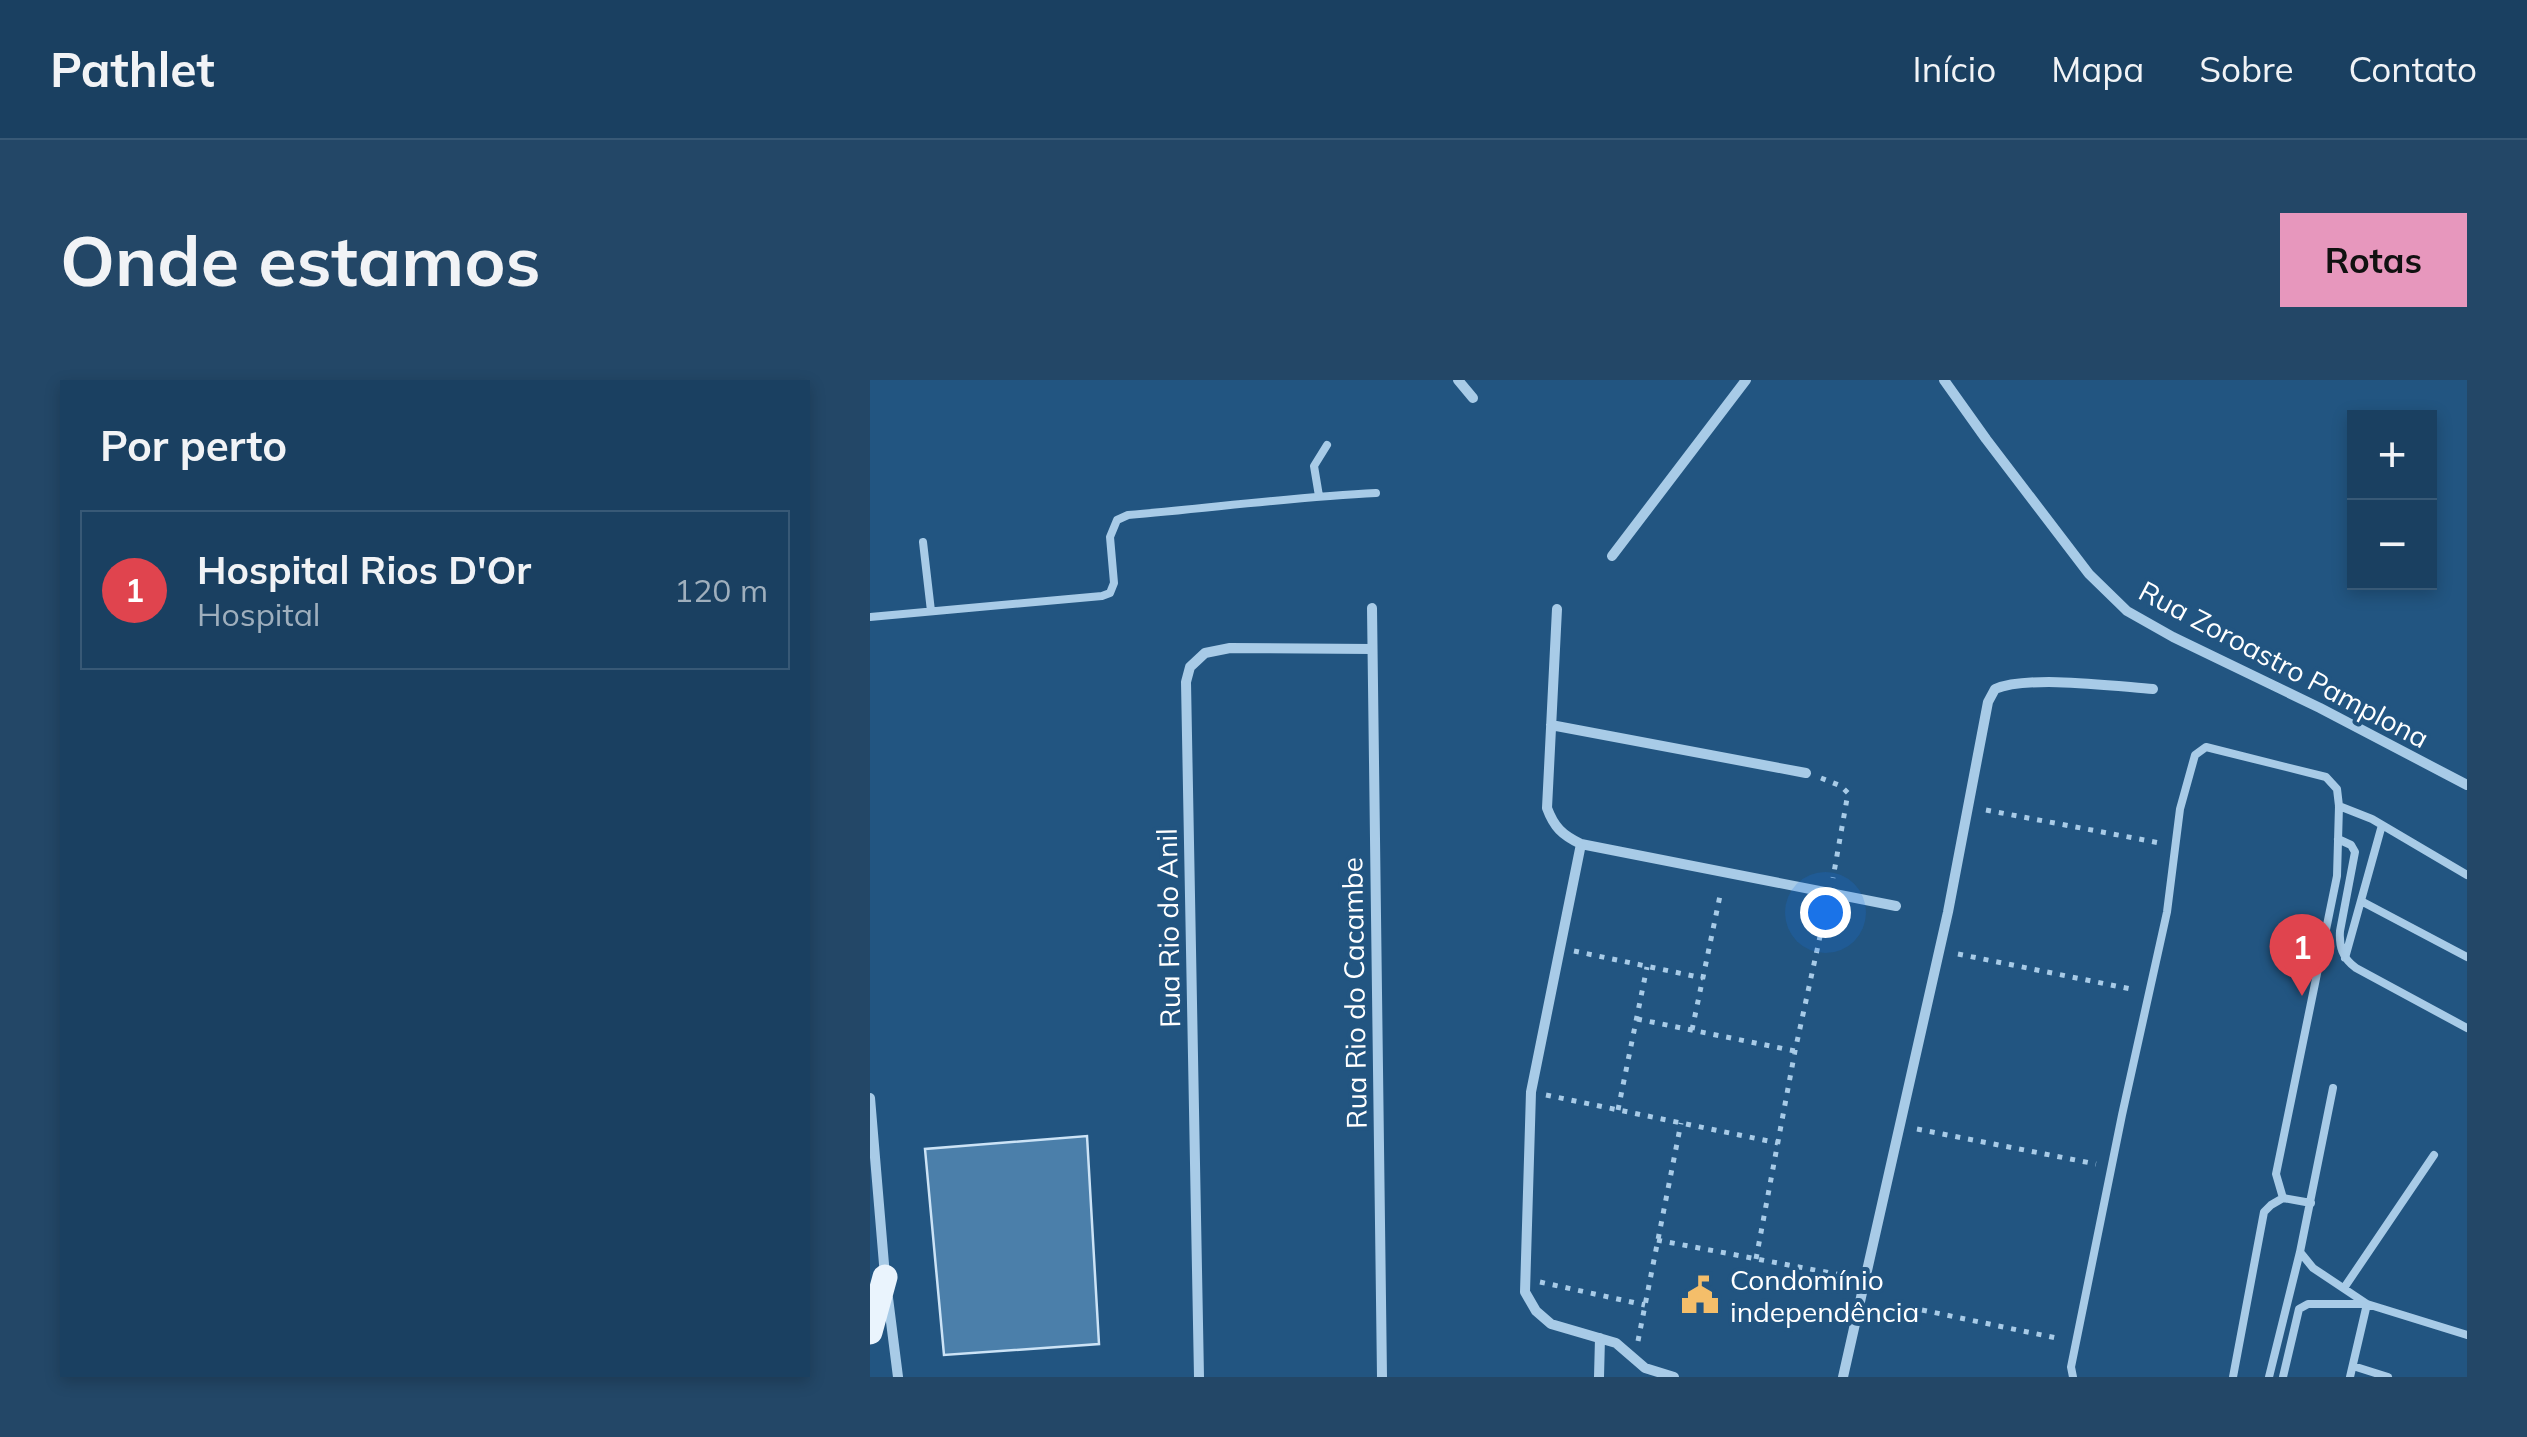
<!DOCTYPE html>
<html lang="pt">
<head>
<meta charset="utf-8">
<style>
	body { margin:0; font-family:Mulish,sans-serif; background:#234767; color:#f1f3f6 }
	.controls { position:absolute; right:30px; top:30px; display:grid; overflow:hidden; border-radius:0px; box-shadow:0 5px 15px #0003 }
	.controls button { width:90px; height:90px; display:grid; place-items:center; padding:0; border:0; border-bottom:2px solid #385976; background:#1a4061; color:#f1f3f6; font:50px sans-serif }
	.you { position:absolute; left:955px; top:532px; width:35px; height:35px; margin:-25px; border:8px solid #fff; border-radius:50%; background:#1a73e8; box-shadow:0 0 0 15px #1a73e833 }
	.badge { display:grid; place-items:center; width:65px; height:65px; border-radius:50%; background:#e797bd; color:#fff; font-size:32px; font-weight:700 }
	.pin { position:absolute; translate:-50% -82px; filter:drop-shadow(0 2px 5px #0008) }
	.pin::after { content:''; position:absolute; top:52px; width:35px; height:30px; background:inherit; clip-path:polygon(0 0,100% 0,50% 100%) }
	.list { margin:0; padding:0; list-style:none }
	h2 { display:flex; justify-content:space-between; align-items:center; height:130px; margin:0; padding:0 40px; font-size:42px }
	h2 small { font-size:32px; font-weight:400; color:#9fafbd }
	.list li { display:grid; grid-template-columns:65px 1fr auto; gap:30px; align-items:center; box-sizing:border-box; height:160px; margin:0 20px 20px; padding:0 20px; border:2px solid #385976; border-radius:0px }
	.list b { display:block; font-size:38px; white-space:nowrap }
	.list p { margin:0; font-size:32px; white-space:nowrap; color:#9fafbd }
	.list em { font-size:32px; font-style:normal; color:#9fafbd }
	.map { position:relative; flex:none; width:1597px; height:997px; overflow:hidden; border-radius:0px }
	header { display:flex; align-items:center; gap:60px; box-sizing:border-box; height:140px; padding:0 50px; background:#1a4061; border-bottom:2px solid #385976 }
	header strong { font-size:48px }
	nav { display:flex; gap:55px; margin-inline-start:auto; font-size:35px }
	.intro { display:flex; align-items:center; justify-content:space-between; box-sizing:border-box; height:240px; padding:0 60px }
	h1 { margin:0; font-size:70px }
	.button { padding:25px 45px; border-radius:0px; background:#e797bd; color:#111; font-size:35px; font-weight:700 }
	main { display:flex; gap:60px; padding:0 60px }
	aside { flex:1; background:#1a4061; border-radius:0px; box-shadow:0 5px 15px #0003 }
	.map>svg:first-child { display:block }
</style>
</head>
<body>
<header>
<strong>Pathlet</strong>
<nav><a>Início</a><a>Mapa</a><a>Sobre</a><a>Contato</a></nav>
</header>
<div class="intro"><h1>Onde estamos</h1><a class="button">Rotas</a></div>
<main>
<aside>
<h2>Por perto<small></small></h2>
<ul class="list">
<li><span class="badge" style="background:#e0444e">1</span><div><b>Hospital Rios D'Or</b><p>Hospital</p></div><em>120 m</em></li>
</ul>
</aside>
<div class="map">
<svg width="1597" height="997" viewBox="0 0 1597 997">
	<rect width="100%" height="100%" fill="#225581"/>
	<path fill="#4b7faa" stroke="#cce3f6" stroke-width="2.5" d="M217,756L229,964L74,975L55,769Z"/>
	<g fill="none" stroke-linecap="round" stroke-linejoin="round">
		<path stroke="#a8cbe7" stroke-width="5" stroke-dasharray="5 8" stroke-linecap="butt" d="M951,398L971,406L978,413L963,498
			M1116,430L1290,463L1289,465
			M704,571L833,598
			M1088,574L1261,609
			M767,639L925,671
			M822,650L851,511
			M676,715L908,763
			M748,730L777,587
			M1047,749L1226,784
			M787,860L971,895
			M886,879L925,671L956,529
			M670,902L775,925
			M1052,930L1191,959
			M768,961L811,743"/>
		<path stroke="#a8cbe7" stroke-width="8" d="M449,116L444,86L457,65
			M53,162L61,231
			M0,237L232,216L240,213L244,203L240,157L247,140L258,135C341,128 423,117 506,113
			M1469,426L1502,439L1597,495
			M1468,459L1481,465L1485,472L1470,551C1469,566 1472,578 1486,588L1597,648
			M1491,521L1597,577
			M1475,578L1512,445
			M1463,708L1430,872L1443,888L1497,924L1597,955
			M1474,908L1564,775
			M1483,986L1518,997
			M1203,997L1201,987L1252,735L1297,532L1310,429L1325,375L1336,367L1456,397L1467,409L1469,426L1467,496L1406,794L1413,818
			M1363,997L1394,832L1401,825L1413,818L1441,823
			M1399,997L1430,872
			M1413,997L1429,929L1438,924H1497L1480,997"/>
		<path stroke="#a8cbe7" stroke-width="10" d="M588,0L603,18
			M1074,0L1116,59L1219,194L1257,231L1303,257L1450,328L1597,405
			M742,176L876,0
			M502,228L512,997
			M687,229L677,428C684,447 692,455 711,464L1026,526
			M681,345L936,393
			M711,464L661,712L655,912L666,931L681,944L746,963L775,988L804,997
			M0,718L15,896
			M18,918L28,997
			M329,997L316,302L320,287L335,273L360,268L502,269
			M729,997L730,958
			M973,997L1078,532L1118,322L1125,309C1159,295 1243,306 1283,309"/>
		<path stroke="#eaf4fd" stroke-width="25" d="M0,952L15,897"/>
	</g>
	<defs>
		<g id="civic-bare" transform="scale(3)"><path d="M-.6-6.5H3V-4.5H.6V-3L4-1V1h2V6H-6V1h2V-1L-.6-3ZM-1.2 2.5V6h2.4V2.5Z" fill="#f4be6a" stroke="#225581" stroke-width="2.5" paint-order="stroke"/></g>
	</defs>
	<g fill-rule="evenodd">
		<use href="#civic-bare" x="830" y="915"/>
	</g>
	<g text-anchor="middle" dominant-baseline="central" stroke-width="8" stroke-linejoin="round" paint-order="stroke">
		<g font-size="28" fill="#fff" stroke="#225581">
			<text transform="translate(1414 284) rotate(28)">Rua Zoroastro Pamplona</text>
			<text transform="translate(298 548) rotate(-91)">Rua Rio do Anil</text>
			<text transform="translate(484 613) rotate(-91)">Rua Rio do Cacambe</text>
		</g>
		<g font-size="28" fill="#fff" stroke="#225581" text-anchor="start">
			<text x="860" y="899">Condomínio<tspan x="860" dy="32">independência</tspan></text>
		</g>
	</g>
</svg>
<div class="controls">
<button>+</button>
<button>−</button>
</div>
<div class="you"></div>
<div class="pin badge" style="left:1432px;top:616px;background:#e0444e">1</div>
</div>
</main>
</body>
</html>
